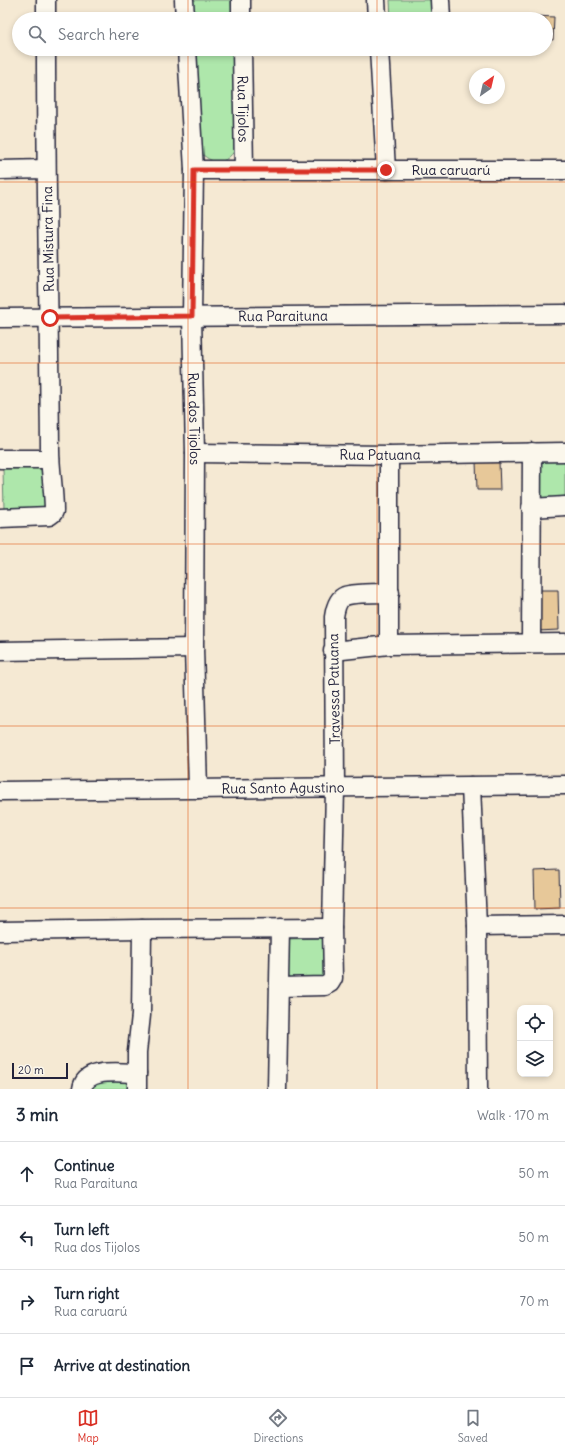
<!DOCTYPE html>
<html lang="en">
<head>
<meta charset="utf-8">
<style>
	body { margin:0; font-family:Delius,sans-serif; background:#f2f2f3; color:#1f2937 }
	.controls { position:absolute; right:12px; bottom:12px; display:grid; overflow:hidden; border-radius:8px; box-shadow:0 2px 6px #0003 }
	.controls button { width:36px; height:36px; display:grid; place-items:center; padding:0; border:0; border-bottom:1px solid #e0e1e3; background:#fff; color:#1f2937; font:20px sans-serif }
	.compass { position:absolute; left:469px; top:68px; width:36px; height:36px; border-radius:50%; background:#fff; box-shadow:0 2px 6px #0003; rotate:34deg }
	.scale { position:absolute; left:12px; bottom:10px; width:56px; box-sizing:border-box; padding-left:4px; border:2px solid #22223b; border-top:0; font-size:11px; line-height:14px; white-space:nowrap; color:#22223b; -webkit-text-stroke:3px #fbf7ec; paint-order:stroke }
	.stop { position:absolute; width:12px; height:12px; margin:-9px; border:3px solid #d93025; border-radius:50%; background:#fff }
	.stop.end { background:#d93025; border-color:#fff; box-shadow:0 1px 4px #0008 }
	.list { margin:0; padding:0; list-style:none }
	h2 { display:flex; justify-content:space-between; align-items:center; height:52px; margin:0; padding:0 16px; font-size:17px }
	h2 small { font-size:13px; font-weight:400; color:#747a83 }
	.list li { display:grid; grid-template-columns:26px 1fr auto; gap:12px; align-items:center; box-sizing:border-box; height:64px; padding:0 16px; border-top:1px solid #e0e1e3 }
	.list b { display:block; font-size:15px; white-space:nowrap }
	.list p { margin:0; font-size:13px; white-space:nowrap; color:#747a83 }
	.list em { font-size:13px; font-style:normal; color:#747a83 }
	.icon { flex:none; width:22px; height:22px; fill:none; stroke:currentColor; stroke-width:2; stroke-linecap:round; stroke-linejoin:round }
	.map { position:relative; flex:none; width:565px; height:1089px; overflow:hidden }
	.search { position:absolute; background:#fff; box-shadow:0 2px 6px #0003; left:12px; right:12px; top:12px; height:44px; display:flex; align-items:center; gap:10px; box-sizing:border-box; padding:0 14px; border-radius:22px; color:#747a83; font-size:15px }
	.sheet { height:308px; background:#fff }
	nav { display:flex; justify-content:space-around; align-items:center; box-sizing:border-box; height:56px; border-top:1px solid #e0e1e3; background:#fff; font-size:11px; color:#747a83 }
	nav a { display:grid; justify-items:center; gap:2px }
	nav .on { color:#d93025 }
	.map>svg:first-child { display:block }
</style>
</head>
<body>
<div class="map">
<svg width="565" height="1089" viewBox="0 0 565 1089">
	<rect width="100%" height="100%" fill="#f5e9d3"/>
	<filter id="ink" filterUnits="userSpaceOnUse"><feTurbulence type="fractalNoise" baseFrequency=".025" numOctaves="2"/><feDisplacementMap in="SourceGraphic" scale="8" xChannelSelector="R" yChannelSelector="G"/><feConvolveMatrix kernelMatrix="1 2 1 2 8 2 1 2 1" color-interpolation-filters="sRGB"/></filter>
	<g filter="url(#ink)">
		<path fill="#aee7ab" stroke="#688473" d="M193,0H231L232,19H194Z
			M390,0H434V19H391Z
			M196,49H233L235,150C226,164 214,165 202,154Z
			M538,459H565V499H539Z
			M47,468V508L4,509L3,469Z
			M328,938L329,979H285L284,939Z
			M89,1081H133V1089H89Z"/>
		<path fill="#e7c899" stroke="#22223b" d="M518,15L554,17L553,40L546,39V19H517Z
			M476,461H499L500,490H477Z
			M536,590H558L559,630L537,631Z
			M559,870L560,908L535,909L534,871Z"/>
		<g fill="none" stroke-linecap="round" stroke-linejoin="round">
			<g stroke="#22223b" stroke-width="21">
				<g id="street">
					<path d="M184,0L185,19"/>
					<path d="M241,0V19"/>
					<path d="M376,0L377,19"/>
					<path d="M440,0L441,19"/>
					<path d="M46,19V0"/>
					<path id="s1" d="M187,49L194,170L192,316L195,453L194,648L198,789"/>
					<path id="s2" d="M242,49L244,170"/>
					<path d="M379,49L386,170"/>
					<path d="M0,170L46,169"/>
					<path id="s3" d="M194,170H565"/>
					<path id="s4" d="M0,318L565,314"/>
					<path id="s5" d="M195,453L389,455L565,452"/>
					<path d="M389,455V645"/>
					<path d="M0,459H50"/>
					<path d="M531,508L565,506"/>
					<path d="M0,518L49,516L53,513L54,511C54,490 50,470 50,450C49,316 46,183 46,49"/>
					<path d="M531,642L532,452"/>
					<path d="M0,651L194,648"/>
					<path d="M333,651L389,645L565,643"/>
					<path d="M471,786L477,926L478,1089"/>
					<path id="s6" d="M0,791L565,785"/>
					<path d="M477,926L565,925"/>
					<path d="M0,931L142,929L332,928"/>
					<path d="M279,987L325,986L330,983L333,978L332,928L335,788L334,617C335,610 337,599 345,596C352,593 381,593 390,593"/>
					<path d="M82,1089C85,1067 121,1073 137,1073"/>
					<path d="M137,1089V1052L141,1015L142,929"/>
					<path d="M277,1089L280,928"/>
				</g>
			</g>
			<use href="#street" stroke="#fbf7ec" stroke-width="18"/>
		</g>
	</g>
	<g fill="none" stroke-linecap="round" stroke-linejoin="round" filter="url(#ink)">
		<path stroke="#d93025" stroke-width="5" d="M50,318L192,316L194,170H386"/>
	</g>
	<path fill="none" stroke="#de560e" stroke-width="1" stroke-opacity="0.55" d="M188,0V19M377,0V19M188,49V1089M377,49V1089M0,182H565M0,363H565M0,544H565M0,726H565M0,908H565"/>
	<g text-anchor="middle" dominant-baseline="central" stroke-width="3" stroke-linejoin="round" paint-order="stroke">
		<g font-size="14" fill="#22223b" stroke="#fbf7ec">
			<text stroke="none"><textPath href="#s2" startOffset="60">Rua Tijolos</textPath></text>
			<text stroke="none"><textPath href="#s3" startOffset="257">Rua caruarú</textPath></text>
			<text transform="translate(48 239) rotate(-91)">Rua Mistura Fina</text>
			<text stroke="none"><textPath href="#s4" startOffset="283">Rua Paraituna</textPath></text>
			<text stroke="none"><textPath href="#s1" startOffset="370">Rua dos Tijolos</textPath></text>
			<text stroke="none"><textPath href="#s5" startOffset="185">Rua Patuana</textPath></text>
			<text transform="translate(334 689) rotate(-91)">Travessa Patuana</text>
			<text stroke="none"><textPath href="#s6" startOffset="283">Rua Santo Agustino</textPath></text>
		</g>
	</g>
</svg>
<div class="controls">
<button><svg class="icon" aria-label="locate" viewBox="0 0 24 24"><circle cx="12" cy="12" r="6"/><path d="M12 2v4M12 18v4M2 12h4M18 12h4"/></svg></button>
<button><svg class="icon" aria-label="layers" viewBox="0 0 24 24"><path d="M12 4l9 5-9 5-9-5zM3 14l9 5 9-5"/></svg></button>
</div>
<svg class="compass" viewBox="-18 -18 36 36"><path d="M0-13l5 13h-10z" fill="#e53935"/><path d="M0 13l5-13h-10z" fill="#747a83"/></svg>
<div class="scale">20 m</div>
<div class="stop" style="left:50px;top:318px"></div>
<div class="stop end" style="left:386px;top:170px"></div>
<div class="search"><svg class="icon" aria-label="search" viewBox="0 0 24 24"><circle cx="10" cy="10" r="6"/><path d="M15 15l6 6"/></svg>Search here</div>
</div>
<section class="sheet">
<h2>3 min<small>Walk · 170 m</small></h2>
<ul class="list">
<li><svg class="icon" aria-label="ahead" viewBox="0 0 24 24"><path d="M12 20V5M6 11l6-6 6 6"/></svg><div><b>Continue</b><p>Rua Paraituna</p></div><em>50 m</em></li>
<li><svg class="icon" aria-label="left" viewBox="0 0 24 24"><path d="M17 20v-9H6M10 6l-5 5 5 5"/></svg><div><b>Turn left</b><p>Rua dos Tijolos</p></div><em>50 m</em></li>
<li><svg class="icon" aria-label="right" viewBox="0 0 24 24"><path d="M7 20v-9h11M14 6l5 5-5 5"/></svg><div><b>Turn right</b><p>Rua caruarú</p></div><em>70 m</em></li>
<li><svg class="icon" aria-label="arrive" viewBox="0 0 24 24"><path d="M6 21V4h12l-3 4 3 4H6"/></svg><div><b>Arrive at destination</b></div></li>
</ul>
</section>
<nav>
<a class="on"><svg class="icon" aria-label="map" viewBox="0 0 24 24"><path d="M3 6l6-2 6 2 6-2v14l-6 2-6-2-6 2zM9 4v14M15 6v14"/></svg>Map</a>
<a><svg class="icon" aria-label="directions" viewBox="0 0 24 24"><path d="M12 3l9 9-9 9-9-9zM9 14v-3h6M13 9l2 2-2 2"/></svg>Directions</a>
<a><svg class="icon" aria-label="saved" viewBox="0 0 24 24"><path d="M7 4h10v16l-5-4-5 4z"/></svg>Saved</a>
</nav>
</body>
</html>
